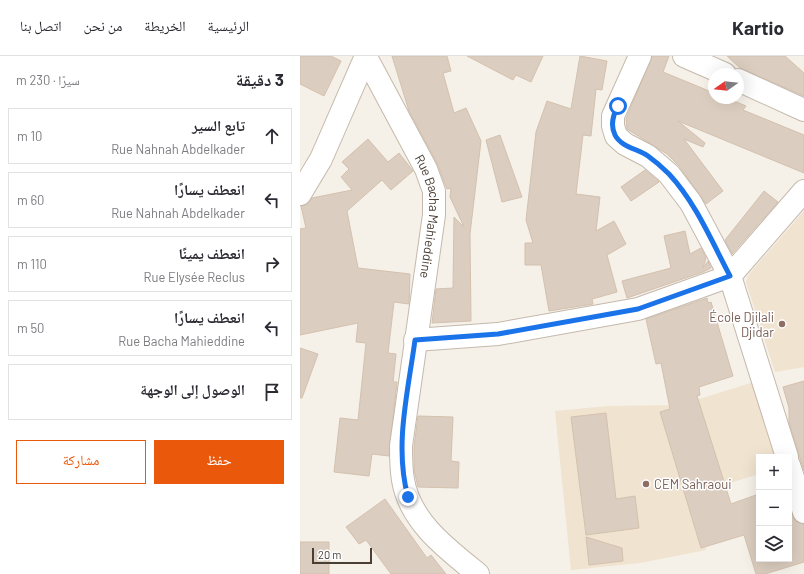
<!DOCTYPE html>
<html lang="ar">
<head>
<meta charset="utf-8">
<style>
	body { margin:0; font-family:Barlow,"Noto Naskh Arabic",sans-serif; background:#f2f2f3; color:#2b2b33; direction:rtl }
	.controls { position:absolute; right:12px; bottom:12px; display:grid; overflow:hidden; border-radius:0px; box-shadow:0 4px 16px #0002 }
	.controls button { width:36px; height:36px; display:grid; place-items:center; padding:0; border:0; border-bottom:1px solid #e1e1e2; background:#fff; color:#2b2b33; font:20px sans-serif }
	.compass { position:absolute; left:408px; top:12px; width:36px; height:36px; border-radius:50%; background:#fff; box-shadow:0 4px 16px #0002; rotate:256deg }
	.scale { position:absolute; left:12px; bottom:10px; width:60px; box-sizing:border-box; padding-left:4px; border:2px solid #493f35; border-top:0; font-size:11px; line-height:14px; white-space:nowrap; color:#493f35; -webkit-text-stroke:3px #fff; paint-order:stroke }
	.stop { position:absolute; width:12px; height:12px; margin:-9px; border:3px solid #1a73e8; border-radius:50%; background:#fff }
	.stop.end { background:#1a73e8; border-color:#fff; box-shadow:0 1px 4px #0008 }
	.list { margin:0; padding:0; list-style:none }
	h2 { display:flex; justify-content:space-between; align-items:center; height:52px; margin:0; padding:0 16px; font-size:17px }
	h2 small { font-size:13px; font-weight:400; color:#7c7c81 }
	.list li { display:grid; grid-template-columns:26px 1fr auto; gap:12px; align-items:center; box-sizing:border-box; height:56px; margin:0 8px 8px; padding:0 8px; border:1px solid #e1e1e2; border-radius:0px }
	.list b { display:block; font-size:15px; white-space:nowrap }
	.list p { margin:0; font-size:13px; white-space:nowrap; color:#7c7c81 }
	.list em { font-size:13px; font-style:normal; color:#7c7c81 }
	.actions { display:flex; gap:8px; padding:12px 16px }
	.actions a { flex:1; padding:9px 0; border:1px solid #ea580c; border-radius:0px; text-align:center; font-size:14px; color:#ea580c }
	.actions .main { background:#ea580c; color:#fff }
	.icon { flex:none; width:22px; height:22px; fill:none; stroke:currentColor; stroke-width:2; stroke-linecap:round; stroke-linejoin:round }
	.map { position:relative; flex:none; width:504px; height:518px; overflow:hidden; direction:ltr }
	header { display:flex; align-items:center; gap:24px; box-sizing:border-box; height:56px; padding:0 20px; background:#fff; border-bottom:1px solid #e1e1e2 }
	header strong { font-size:19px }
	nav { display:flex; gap:22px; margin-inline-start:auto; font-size:14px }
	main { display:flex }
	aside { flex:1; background:#fff }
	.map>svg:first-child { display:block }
</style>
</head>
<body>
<header>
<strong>Kartio</strong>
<nav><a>الرئيسية</a><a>الخريطة</a><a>من نحن</a><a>اتصل بنا</a></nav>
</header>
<main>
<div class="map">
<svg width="504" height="518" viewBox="0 0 504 518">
	<rect width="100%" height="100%" fill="#f5f0e8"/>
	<path fill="#f0e3d0" d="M504,155V311L475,316L446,226L449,218Z
		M454,326L479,401H459V418L398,437L406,494L340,507L271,514L255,355L308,350L380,349Z"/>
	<path fill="#dbcdbf" stroke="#d4c1ae" d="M0,0H31L41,5L24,40L0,28Z
		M92,0H147L151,15L143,17L154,57L166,52L181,85L170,178L171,265L132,267L136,233L153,232L154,161L164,171L150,141L151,132L147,133L137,107L109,55Z
		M167,0H243L231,26L216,19L213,24Z
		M280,0L307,5L302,34L296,33L291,80L283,79L276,138L300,141L296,175L314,165L326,188L307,199L317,236L292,243L293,248L249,255L241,209H225V187H233L226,164L236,76L247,45L271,53Z
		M352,0H369L363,16L414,37V42H427L446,50L443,54L504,79V117L378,65L405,87L403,91L384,83L423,135L406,148L379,110L367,98L327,73L326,63Z
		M427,0H485L504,17V40L440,12Z
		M200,79L222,141L202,146L186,84Z
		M68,83L88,106L99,97L113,115L91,134L82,124L47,155L58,212L110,218L109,248L94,246L88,297L96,298L93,326H97L89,400L72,398L69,420L34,416L40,362L58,364L66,287L56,286L58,267L0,279V173L6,172L1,150L6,149L12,142L52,134L41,121L49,113L42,106Z
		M345,114L359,126L331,145L321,131Z
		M464,135L478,146L432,198L425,184Z
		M385,175L390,198L401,192L406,202L403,212L408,205L411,212L403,216L327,242L322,225L371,212L364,180Z
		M407,242L408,247L411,246L433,320L399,331L400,339L397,340L431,448L456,439L459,448V503H489V450L495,465L504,468V506L465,518H456L444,479L401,492L360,356L370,353L361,307L356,308L346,263Z
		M0,292L18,298L2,342H0Z
		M504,325V415L489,366V352L483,331Z
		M306,357L316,443L335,440L339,472L286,479L271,361Z
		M118,360L153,361L151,405L159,406L158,432L118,431L114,414V391Z
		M85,443L127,502L131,499L146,518H91L66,484L59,488L46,471Z
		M286,481L322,492L323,505L289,509Z
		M0,486H29V518H0Z"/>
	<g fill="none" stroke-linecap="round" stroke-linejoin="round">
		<g stroke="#c5b9ac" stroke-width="24">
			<g id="minor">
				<path d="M340,0L313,60V70L316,80L325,88L348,100L369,118L391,147L430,220L487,401"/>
				<path d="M384,0L425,18"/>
				<path id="s1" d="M66,1L126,113L134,135V159L101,390C101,401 101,413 103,424C110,466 147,493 178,518"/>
				<path d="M438,24L504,54"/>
				<path d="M0,138L21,103L66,0"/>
				<path d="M115,284L198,278L338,253L430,220L504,135"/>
				<path d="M489,409L504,456"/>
			</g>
		</g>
		<use href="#minor" stroke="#fff" stroke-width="22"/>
	</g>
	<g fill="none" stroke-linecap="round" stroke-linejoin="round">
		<path stroke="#1a73e8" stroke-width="5" d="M108,441C94,390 108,336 115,284L198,278L338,253L430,220C412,186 396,147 369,118C363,112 355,105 348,100C338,93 321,91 315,79C310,69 313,59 318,50"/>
	</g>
	<g fill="#8d6e63" stroke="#fff" stroke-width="1.5">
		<circle cx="482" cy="268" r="4"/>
		<circle cx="346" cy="428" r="4"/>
	</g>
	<g text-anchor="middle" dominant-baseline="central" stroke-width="3" stroke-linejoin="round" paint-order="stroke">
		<g font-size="13" fill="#493f35" stroke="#fff">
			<text stroke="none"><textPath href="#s1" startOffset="175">Rue Bacha Mahieddine</textPath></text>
		</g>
		<g font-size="13" fill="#785e54" stroke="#fff" text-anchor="end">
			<text x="474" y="261">École Djilali<tspan x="474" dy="15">Djidar</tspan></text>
			<text x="354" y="428" text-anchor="start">CEM Sahraoui</text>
		</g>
	</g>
</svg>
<div class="controls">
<button>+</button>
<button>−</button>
<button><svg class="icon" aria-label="layers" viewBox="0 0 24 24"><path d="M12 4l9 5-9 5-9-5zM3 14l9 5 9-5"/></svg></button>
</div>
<svg class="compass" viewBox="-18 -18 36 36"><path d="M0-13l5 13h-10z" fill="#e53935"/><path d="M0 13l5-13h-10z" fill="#7c7c81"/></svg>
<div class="scale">20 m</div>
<div class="stop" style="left:318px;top:50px"></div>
<div class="stop end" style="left:108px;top:441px"></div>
</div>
<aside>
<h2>3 دقيقة<small>سيرًا · 230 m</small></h2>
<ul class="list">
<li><svg class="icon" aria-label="ahead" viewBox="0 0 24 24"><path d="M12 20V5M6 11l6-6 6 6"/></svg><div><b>تابع السير</b><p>Rue Nahnah Abdelkader</p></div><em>10 m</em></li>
<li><svg class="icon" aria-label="left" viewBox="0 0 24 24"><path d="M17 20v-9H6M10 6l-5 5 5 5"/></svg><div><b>انعطف يسارًا</b><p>Rue Nahnah Abdelkader</p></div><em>60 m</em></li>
<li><svg class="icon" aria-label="right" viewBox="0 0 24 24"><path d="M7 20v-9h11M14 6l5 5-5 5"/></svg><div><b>انعطف يمينًا</b><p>Rue Elysée Reclus</p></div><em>110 m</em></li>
<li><svg class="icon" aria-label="left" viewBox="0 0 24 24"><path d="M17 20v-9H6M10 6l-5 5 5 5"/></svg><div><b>انعطف يسارًا</b><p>Rue Bacha Mahieddine</p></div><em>50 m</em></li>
<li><svg class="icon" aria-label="arrive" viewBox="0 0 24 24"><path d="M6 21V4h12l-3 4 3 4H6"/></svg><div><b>الوصول إلى الوجهة</b></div></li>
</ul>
<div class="actions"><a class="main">حفظ</a><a>مشاركة</a></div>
</aside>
</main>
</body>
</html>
